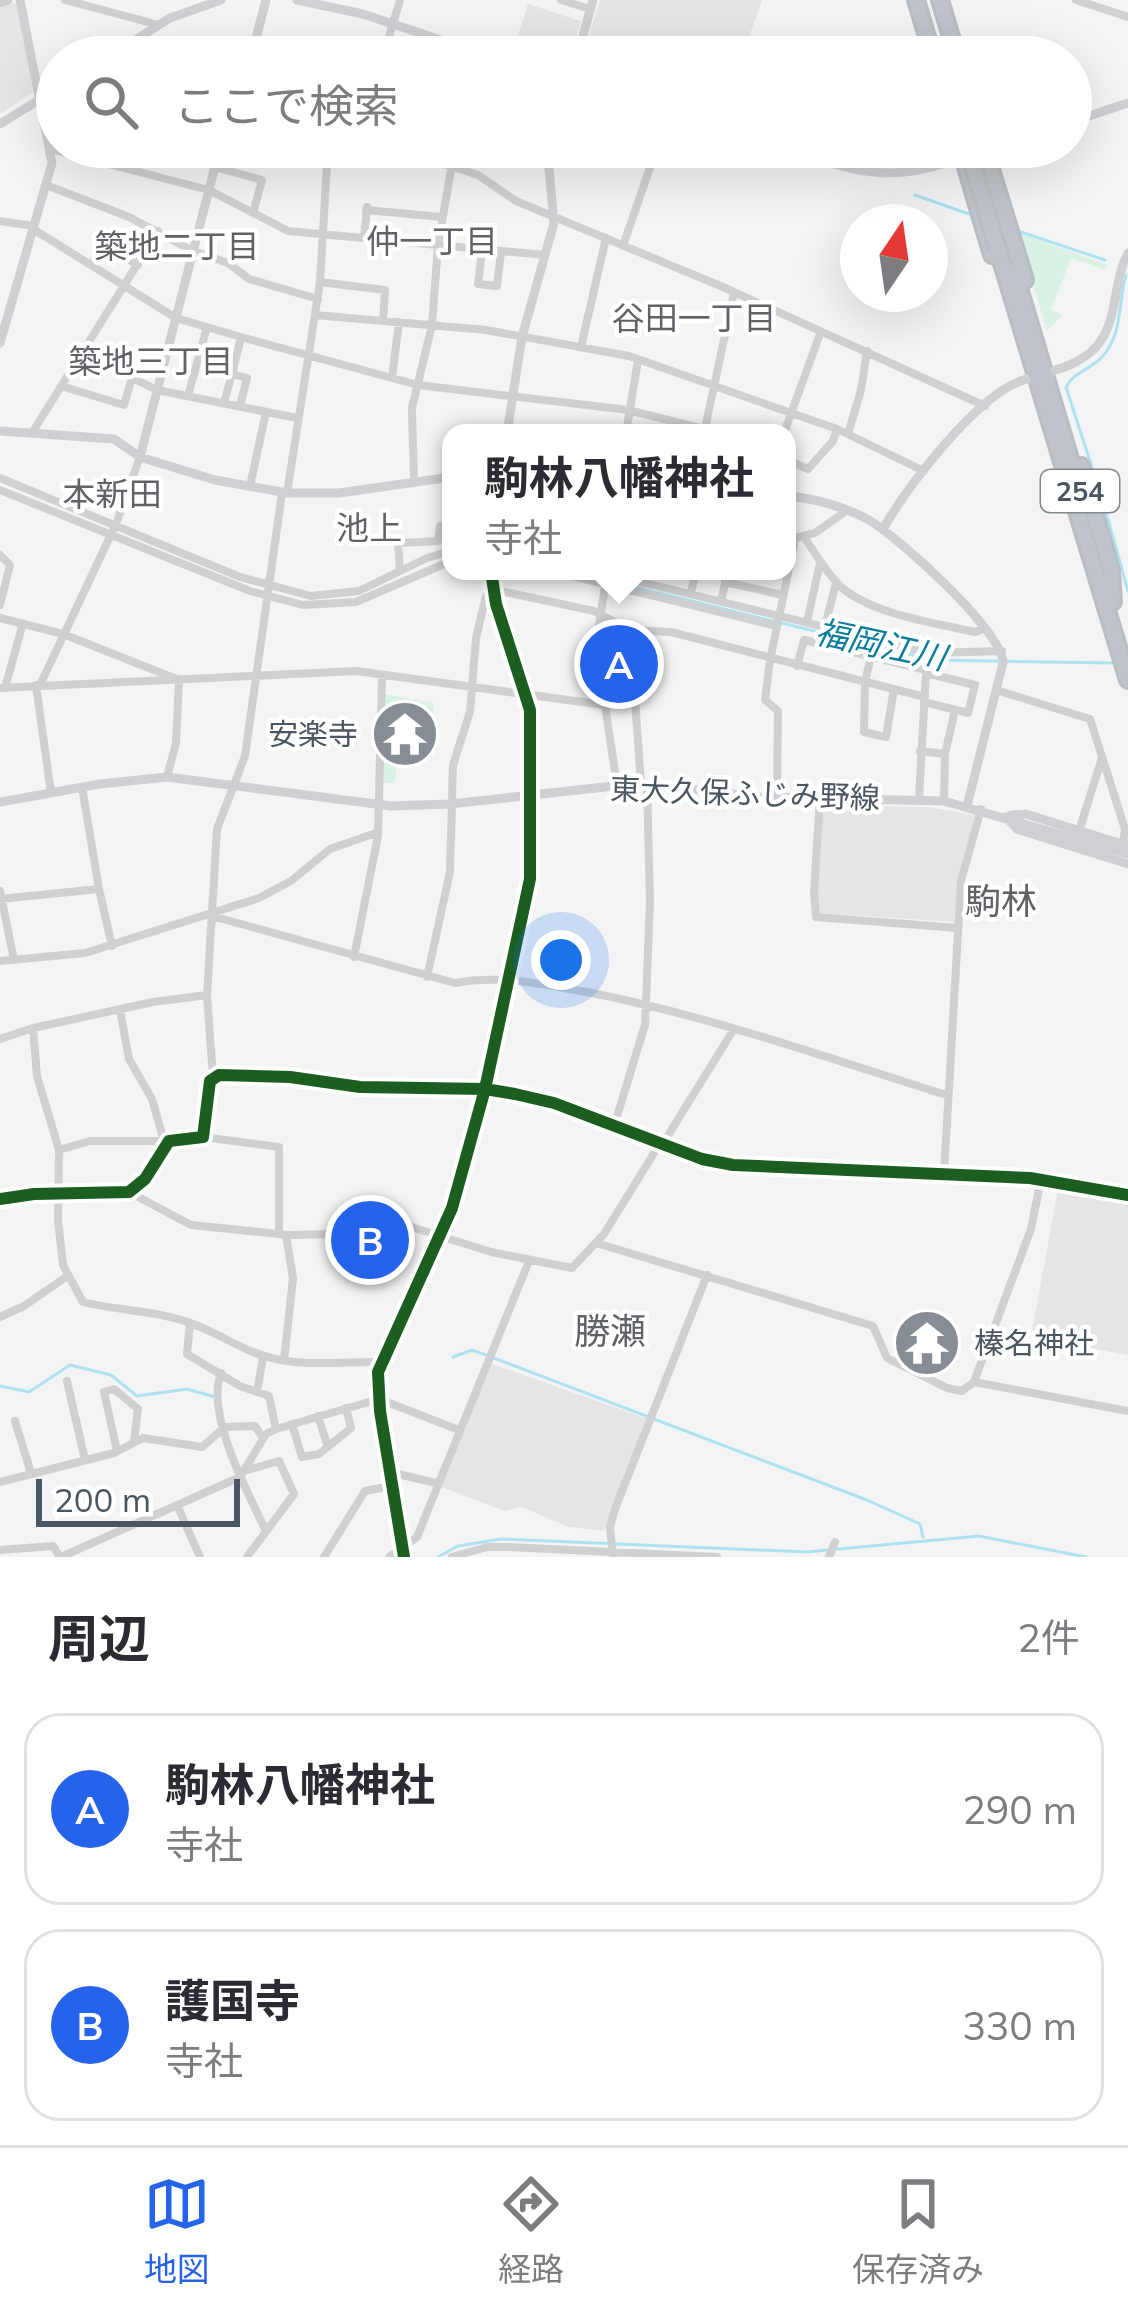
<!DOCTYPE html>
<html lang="ja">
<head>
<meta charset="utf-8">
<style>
	body { margin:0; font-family:Mulish,"Noto Sans JP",sans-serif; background:#f7f7f7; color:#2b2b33 }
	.compass { position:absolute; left:840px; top:204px; width:108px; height:108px; border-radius:50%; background:#fff; box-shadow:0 12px 48px #0002; rotate:13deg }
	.scale { position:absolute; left:36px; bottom:30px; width:204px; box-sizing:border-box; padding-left:12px; border:6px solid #4a5661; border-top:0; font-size:33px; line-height:42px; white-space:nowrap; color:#4a5661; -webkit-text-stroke:9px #fff; paint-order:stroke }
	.you { position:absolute; left:561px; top:960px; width:42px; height:42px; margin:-30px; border:9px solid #fff; border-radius:50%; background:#1a73e8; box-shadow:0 0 0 18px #1a73e833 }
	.badge { display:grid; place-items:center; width:78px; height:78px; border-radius:50%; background:#2563eb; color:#fff; font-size:39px; font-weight:700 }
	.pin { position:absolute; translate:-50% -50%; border:6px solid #fff; box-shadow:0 3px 12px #0006 }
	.popup { position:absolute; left:442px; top:424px; width:354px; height:156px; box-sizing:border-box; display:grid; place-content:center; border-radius:24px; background:#fff; filter:drop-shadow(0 3px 9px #0005); font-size:39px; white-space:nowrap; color:#7c7c81 }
	.popup b { font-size:45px; color:#2b2b33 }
	.popup::after { content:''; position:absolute; left:50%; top:100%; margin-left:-24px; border:24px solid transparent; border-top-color:#fff }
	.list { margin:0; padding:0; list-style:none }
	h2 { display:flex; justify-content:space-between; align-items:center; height:156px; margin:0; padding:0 48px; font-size:51px }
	h2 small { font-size:39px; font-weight:400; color:#7c7c81 }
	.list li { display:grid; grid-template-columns:78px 1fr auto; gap:36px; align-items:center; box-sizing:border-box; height:192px; margin:0 24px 24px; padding:0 24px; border:3px solid #e1e1e2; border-radius:36px }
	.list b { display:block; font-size:45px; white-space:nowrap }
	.list p { margin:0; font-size:39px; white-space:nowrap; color:#7c7c81 }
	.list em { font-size:39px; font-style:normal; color:#7c7c81 }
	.icon { flex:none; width:66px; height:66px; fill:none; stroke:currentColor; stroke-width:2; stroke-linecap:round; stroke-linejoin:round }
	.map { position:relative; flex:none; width:1128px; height:1557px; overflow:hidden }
	.search { position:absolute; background:#fff; box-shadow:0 12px 48px #0002; left:36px; right:36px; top:36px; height:132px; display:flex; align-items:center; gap:30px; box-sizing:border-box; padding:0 42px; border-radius:66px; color:#7c7c81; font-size:45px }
	.sheet { height:588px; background:#fff }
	nav { display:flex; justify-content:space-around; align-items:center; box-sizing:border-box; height:168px; border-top:3px solid #e1e1e2; background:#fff; font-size:33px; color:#7c7c81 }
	nav a { display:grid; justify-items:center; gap:6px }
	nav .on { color:#2563eb }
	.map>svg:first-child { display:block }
</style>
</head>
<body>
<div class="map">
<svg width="1128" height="1557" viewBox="0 0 1128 1557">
	<rect width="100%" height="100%" fill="#f4f4f4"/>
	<path fill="#e6e5e6" d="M600,0H762L742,57H582Z
		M13,3L17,4L33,92L0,114V8Z
		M528,4L581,21L570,57L512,55Z
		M823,805L928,807L975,815L959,875L955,922L819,913L816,891Z
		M1058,1189L1128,1203V1355L1031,1337Z
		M487,1362L648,1419L604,1531L569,1527L521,1507L505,1511L436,1485Z"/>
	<path fill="#d9f2e3" d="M1017,232L1108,265L1105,269L1071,258L1051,310L1062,315L1047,331Z
		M383,694L434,703L432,729L393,725L391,757L397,759L395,783H379Z"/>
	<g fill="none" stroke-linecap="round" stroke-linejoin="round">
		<path stroke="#aee2f0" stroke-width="3" d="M915,195L969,214
			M1018,231L1105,260
			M1100,492L1066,387C1074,372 1091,369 1102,357C1123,334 1118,302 1126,275
			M1104,505L1128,591
			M569,571L933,660L1114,663
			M453,1357L472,1350L486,1355
			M494,1358L867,1500L920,1524L923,1537
			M0,1386L29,1392L70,1365L111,1375L137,1396L187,1389L215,1397
			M438,1557L458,1546L501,1539L807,1552L979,1536L1086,1557"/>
		<g stroke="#b9bec3" stroke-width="20">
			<path id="highway" d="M916,0L933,57
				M940,0L957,57
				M960,147L992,255
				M984,147L1025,280
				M998,250L1128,680
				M1014,271L1076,479
				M1081,466L1111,570L1113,602"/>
		</g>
		<path stroke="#ced0d2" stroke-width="8" d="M65,0L159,25
			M561,0L590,9
			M1076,0L1128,17
			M383,57L400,0
			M391,147L478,175L516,201L723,287L985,406
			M50,149L209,190L288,231L545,255
			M215,167L262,180L253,213
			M46,185L129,217L193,251L228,263L249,279L318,299
			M366,210L442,217
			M0,221L33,226
			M33,229L176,318L241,337L418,385L628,410L720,433
			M364,238L367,207
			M623,246L657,147
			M482,250L478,284L497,286L501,252
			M91,265L103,244L138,265
			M320,282L385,290L383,321
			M315,315L486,330L629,356L837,429L924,471
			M581,347L606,238
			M83,354L157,390L297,418
			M392,378L399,322
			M61,386L124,405L132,378
			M188,396L207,327
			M224,403L232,374
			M240,406L247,378L232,374L241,337
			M32,433L158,231
			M626,433L638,360
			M704,433L734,293
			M784,433L821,331
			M848,434L861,390L867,351
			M787,460L808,469L833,441L837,429
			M0,478L240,577L311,596L359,591L427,558L451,551
			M414,482L412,408L432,325L438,245L455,147
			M250,486L266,412
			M0,490L250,591L303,605L356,602L451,561
			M287,493L320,282L328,147
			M805,538C815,554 826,571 839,585C869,614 935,623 975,632L985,628
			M787,540L815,533L846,511
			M0,555L10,565L0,605
			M400,571L398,543L438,541L440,526H451
			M552,571L777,626
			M596,571L930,653L1002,651
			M774,571L788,574
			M606,579L596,646L617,785
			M725,582L783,595
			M691,593L696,571
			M721,601L728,571
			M0,618L63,634L179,680L176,743L167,777
			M807,622L820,563
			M825,626L836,583
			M630,630L671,632L925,697
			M871,656L865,682L864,732L886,737L894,689
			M797,666L804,640L926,670L919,800
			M36,685L51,793
			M40,685L116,524L140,457
			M0,688L356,671L604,705
			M5,688L23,623
			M996,690L1090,719L1125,829L1123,844
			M924,702L968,713L975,685L926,673
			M920,751L945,754
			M777,797L778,711L765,700L770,660L794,545L788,515L791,496
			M820,798L814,892L816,917L958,928
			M944,801L945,754L955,710
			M1079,831L1102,758
			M99,889L112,946
			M0,891L14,960
			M0,899L99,889L82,787
			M212,916L455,983C502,974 545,985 592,993C712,1017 829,1058 946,1095
			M354,957L378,836L382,676
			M0,961L85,953L259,898L291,881L330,849L376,833
			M427,977L450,872L453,765L470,712L476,638L486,596L491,589L594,611L630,630L641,783
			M120,1010L129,1059L152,1099L164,1141
			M33,1028L37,1076L59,1150L58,1220L63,1265L83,1302C118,1311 157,1310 193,1324C228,1337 246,1355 287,1361C317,1366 350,1361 381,1362
			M0,1039L33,1028L153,1002L207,995
			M213,1077L207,995L217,829L245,756L282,493
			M614,1126L645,1025L650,902L647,784
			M203,1137L279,1147V1234
			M662,1145L734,1029
			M59,1150L90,1141H164
			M944,1174L961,881L981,809
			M129,1192L191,1225L289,1235L342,1234L370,1214L491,1252L572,1268L604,1234L659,1145
			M596,1243L873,1326L887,1358L947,1388L962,1391L974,1382L1128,1411
			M0,1317L24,1306L66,1277
			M190,1323L187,1354L240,1386L269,1396L276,1429
			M284,1361L293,1278L286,1235
			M221,1373C205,1414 248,1493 266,1531
			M67,1381L85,1460
			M974,1382L1031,1229L1041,1179
			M257,1392L263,1357
			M318,1416L328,1447
			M15,1421L31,1473
			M292,1424L302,1457L319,1454L351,1428L346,1408
			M117,1451L104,1392L114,1389L138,1409L134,1441
			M389,1472L436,1483
			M0,1482L114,1453L143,1438L202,1447L225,1427L255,1426L263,1438
			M177,1505L200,1557
			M0,1550L53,1546L60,1557
			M61,1557L240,1477L266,1434L276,1429L379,1399L459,1430
			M247,1557L294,1494L279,1461L247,1470
			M324,1557L365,1491L391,1486
			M389,1557L417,1537L529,1261
			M452,1557L487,1547H507L717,1557
			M613,1557L610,1527L615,1509L707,1275
			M829,1557L835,1542"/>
		<path stroke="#ced0d4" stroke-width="9" d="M297,0L363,14L492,57
			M0,3L8,0
			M108,57L170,18L221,0
			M251,57L266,0
			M577,57L593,0
			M1071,122L1128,103
			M0,124L57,89
			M781,147C884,182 894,181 997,147
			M0,343L52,163L20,0
			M0,431L114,439L140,457L156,462L215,480L287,493H339L451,477
			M507,433L522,337L554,223L547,147
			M140,457L220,147
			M787,496C813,498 846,507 869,520C899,538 1002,630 1003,663L967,806
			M883,529C907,487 962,417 1003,390C1032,371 1070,374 1095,348C1119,323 1112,283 1128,253
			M0,802L100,784L167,777L391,806L450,804L641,783L758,797L944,801L1128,854
			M1011,815L1026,814L1128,846
			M1006,817L1017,829L1128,864
			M0,1199L34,1194L129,1192L145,1179L169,1141L203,1137L210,1081L219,1075L290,1077L360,1087L485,1089L515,1094L554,1103L702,1159L733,1165L1030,1178L1128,1195
			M404,1557L380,1411L378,1372L452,1208L485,1089L530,879V710L496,604L491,571"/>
		<use href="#highway" stroke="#bec4c9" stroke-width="14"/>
		<g stroke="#b9bec3" stroke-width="20" stroke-linecap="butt">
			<path id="highway-bridge" d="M967,147L998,250"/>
		</g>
		<use href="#highway-bridge" stroke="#bec4c9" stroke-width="14"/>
		<g stroke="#fff" stroke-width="20">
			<path id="cycleway" d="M0,1199L34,1194L129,1192L145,1179L169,1141L203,1137L210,1081L219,1075L290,1077L360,1087L485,1089L515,1094L554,1103L702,1159L733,1165L1030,1178L1128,1195
				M404,1557L380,1411L378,1372L452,1208L485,1089L530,879V710L496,604L491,571"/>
		</g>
		<use href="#cycleway" stroke="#1b5e20" stroke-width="12"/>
	</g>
	<defs>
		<g id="temple-disc" transform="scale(3.45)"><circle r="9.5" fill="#868d94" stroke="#fff"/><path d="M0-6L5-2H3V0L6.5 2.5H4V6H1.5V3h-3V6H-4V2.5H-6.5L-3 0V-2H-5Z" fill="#fff"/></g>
	</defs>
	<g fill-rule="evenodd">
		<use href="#temple-disc" x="405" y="734"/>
		<use href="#temple-disc" x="927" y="1343"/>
	</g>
	<g text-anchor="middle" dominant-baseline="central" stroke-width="9" stroke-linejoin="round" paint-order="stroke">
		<rect fill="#fff" stroke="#808990" stroke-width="3" x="1041" y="470" width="78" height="42" rx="9"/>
		<g font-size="27" font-weight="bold" fill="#4a5661">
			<text x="1080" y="491">254</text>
		</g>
		<g font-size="30" fill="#4a5661" stroke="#fff" text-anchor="end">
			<text x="358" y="734">安楽寺</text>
			<text x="974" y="1343" text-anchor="start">榛名神社</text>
		</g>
		<g font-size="30" fill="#4a5661" stroke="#fff">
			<text transform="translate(745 793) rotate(2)">東大久保ふじみ野線</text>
		</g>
		<g font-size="33" fill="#5f6368" stroke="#fff">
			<text x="432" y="240">仲一丁目</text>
			<text x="177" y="245">築地二丁目</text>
			<text x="694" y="317">谷田一丁目</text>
			<text x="151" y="360">築地三丁目</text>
			<text x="112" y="493">本新田</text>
			<text x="369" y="527">池上</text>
		</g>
		<g font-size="33" font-style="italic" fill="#0c7c9b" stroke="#fff">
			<text transform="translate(881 644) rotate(12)">福岡江川</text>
		</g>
		<g font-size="36" fill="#5f6368" stroke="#fff">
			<text x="1001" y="900">駒林</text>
			<text x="610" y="1330">勝瀬</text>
		</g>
	</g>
</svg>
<svg class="compass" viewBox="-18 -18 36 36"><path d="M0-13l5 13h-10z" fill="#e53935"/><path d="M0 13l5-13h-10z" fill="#7c7c81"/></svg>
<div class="scale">200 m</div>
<div class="you"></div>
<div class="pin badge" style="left:619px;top:664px">A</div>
<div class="popup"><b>駒林八幡神社</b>寺社</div>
<div class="pin badge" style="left:370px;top:1240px">B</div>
<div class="search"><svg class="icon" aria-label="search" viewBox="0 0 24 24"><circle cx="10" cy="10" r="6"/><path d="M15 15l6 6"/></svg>ここで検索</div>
</div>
<section class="sheet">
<h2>周辺<small>2件</small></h2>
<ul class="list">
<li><span class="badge">A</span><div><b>駒林八幡神社</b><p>寺社</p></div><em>290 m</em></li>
<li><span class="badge">B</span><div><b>護国寺</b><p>寺社</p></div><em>330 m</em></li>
</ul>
</section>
<nav>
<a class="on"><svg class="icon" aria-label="map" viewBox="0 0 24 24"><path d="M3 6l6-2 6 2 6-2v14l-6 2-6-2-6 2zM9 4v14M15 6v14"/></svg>地図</a>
<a><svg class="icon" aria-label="directions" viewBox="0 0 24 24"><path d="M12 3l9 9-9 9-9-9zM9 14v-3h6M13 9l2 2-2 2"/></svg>経路</a>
<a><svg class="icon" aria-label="saved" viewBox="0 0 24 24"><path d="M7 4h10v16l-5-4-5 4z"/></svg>保存済み</a>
</nav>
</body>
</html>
